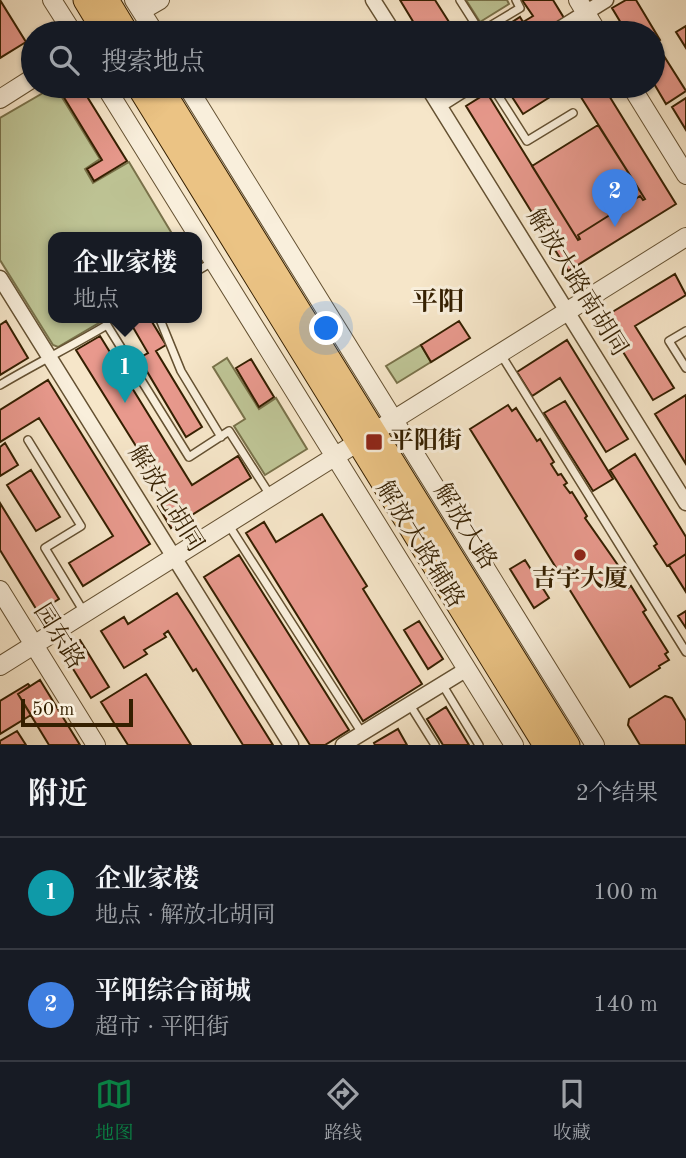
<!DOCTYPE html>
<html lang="zh">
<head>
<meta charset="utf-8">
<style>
	body { margin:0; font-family:"Old Standard TT","Noto Serif SC",serif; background:#242831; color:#f1f3f6 }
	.scale { position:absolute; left:21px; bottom:18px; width:112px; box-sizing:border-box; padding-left:7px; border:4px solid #341f00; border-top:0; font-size:19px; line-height:24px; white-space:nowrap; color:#341f00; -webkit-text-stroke:5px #f9efdc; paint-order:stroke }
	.you { position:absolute; left:327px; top:329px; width:24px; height:24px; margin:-18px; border:5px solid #fff; border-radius:50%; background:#1a73e8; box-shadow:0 0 0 10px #1a73e833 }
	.badge { display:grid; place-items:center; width:46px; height:46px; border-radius:50%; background:#0b8043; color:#fff; font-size:23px; font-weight:700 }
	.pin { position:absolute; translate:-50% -58px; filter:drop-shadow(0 2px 4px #0008) }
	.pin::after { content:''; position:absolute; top:37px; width:24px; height:21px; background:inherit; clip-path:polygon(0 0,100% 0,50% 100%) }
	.popup { position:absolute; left:48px; top:232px; width:154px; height:91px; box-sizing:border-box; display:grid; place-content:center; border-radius:14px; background:#171b24; filter:drop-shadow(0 2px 5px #0005); font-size:23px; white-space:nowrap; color:#9ea1a6 }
	.popup b { font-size:26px; color:#f1f3f6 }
	.popup::after { content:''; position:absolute; left:50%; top:100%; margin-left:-14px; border:14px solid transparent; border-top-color:#171b24 }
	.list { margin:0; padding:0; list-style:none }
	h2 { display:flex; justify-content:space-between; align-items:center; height:91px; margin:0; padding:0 28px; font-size:30px }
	h2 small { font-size:23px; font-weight:400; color:#9ea1a6 }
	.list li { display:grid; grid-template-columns:46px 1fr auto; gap:21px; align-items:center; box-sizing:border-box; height:112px; padding:0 28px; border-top:2px solid #363941 }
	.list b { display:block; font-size:26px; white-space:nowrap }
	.list p { margin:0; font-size:23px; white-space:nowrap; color:#9ea1a6 }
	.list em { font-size:23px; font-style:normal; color:#9ea1a6 }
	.icon { flex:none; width:38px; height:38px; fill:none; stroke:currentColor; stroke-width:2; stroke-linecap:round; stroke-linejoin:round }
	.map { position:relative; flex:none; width:686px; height:745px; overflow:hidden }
	.search { position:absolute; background:#171b24; box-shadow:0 2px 5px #0004; left:21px; right:21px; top:21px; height:77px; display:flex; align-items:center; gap:18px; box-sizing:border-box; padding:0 24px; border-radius:38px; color:#9ea1a6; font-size:26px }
	.sheet { height:315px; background:#171b24 }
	nav { display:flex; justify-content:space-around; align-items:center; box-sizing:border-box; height:98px; border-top:2px solid #363941; background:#171b24; font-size:19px; color:#9ea1a6 }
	nav a { display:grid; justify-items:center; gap:4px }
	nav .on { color:#0b8043 }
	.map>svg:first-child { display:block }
</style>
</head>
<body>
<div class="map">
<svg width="686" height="745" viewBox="0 0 686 745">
	<rect width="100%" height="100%" fill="#f6e6c9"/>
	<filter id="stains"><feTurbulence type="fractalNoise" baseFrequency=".00286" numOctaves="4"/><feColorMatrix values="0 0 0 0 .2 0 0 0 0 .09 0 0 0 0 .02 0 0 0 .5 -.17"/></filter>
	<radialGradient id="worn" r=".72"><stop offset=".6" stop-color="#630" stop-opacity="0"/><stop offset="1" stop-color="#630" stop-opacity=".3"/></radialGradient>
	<path fill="#bec495" stroke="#79724a" stroke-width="2" d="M466,0H507L509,4L480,22Z
		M55,86L100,159L85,169L93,183L129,162L174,237H53V317H109L58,347L53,345L0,260V118Z
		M421,345L431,362L397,383L386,366Z
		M227,358L259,409L276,398L307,449L265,475L234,426L245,419L213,367Z"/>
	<path fill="#e8998d" stroke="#341f00" stroke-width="2" d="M0,0L26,42L0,58Z
		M400,0H435L456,33H420Z
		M522,0H553L564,18L539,33H495L520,17L523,22L533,16Z
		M626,0H636L660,40L653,45V33H627L612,8Z
		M686,26V48L676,32Z
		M657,45L686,91L666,104L653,82V48Z
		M57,86H85L86,88L83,90L127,161L94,181L87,169L102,160Z
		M505,86H554L558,92L523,114Z
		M574,86H603L676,204L568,271L466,106L487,93L578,240L580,239L578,235L640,196L643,200L645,199Z
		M686,98V130L672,107Z
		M598,125L645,199L643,200L640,196L578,235L580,239L578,240L532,166Z
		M675,274L686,295L635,326L674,388L653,400L615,339L622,334L609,314Z
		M127,317H149L166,345L156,351L202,427L186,437L139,358L148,353Z
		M6,321L28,358L0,375V325Z
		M459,321L470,338L431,362L421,345Z
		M100,336L192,485L238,456L251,478L171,528L158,506L171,498L156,474L154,475L76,350Z
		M567,340L628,439L606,452L560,378L532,396L517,372Z
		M251,359L274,397L259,407L236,368Z
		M48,380L150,544L83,586L69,563L113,536L39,418L0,442V410Z
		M686,395V464L655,414Z
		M565,401L613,479L593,491L544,413Z
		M508,405L512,411L516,408L537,441L540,439L554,462L551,464L558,475L561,474L567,483L564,485L570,493L572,492L587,516L585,518L620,568L617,570L628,588L631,586L646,610L643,612L668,652L665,654L669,660L659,666L660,668L630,687L470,429Z
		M5,443L18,465L0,476V447Z
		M635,454L686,537V554L667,566L654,546L657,544L610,470Z
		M31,470L60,517L36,531L7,485Z
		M0,503L59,599L38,612L0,550Z
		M322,514L367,586L363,589L422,684L363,721L246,533L264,522L276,542Z
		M686,554V592L669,565Z
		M239,555L349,730L325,745H310L204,577Z
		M525,560L549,598L534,608L510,569Z
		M177,593L192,616L273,745H243L196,669L193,671L168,631L164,634L166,637L144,650L147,654L124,668L101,631L124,617L128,624Z
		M686,611V628L678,616Z
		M419,621L443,659L428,669L404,630Z
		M80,640L109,687L91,698L62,651Z
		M146,674L191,745H128L114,723L101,702Z
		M40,680L80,745H49L18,694Z
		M28,684L30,686L18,694L31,715L0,734V701Z
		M665,696L672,698L686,721V745H640L628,725L629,719Z
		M446,707L469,745H443L427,719Z
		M398,729L407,745H375L374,743Z
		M17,731L26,745H0V741Z"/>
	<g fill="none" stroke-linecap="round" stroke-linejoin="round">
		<g stroke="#645132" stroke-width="10">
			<path id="service" d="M460,0L481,33
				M480,32L520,8L516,0
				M492,86L527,141L573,113
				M197,271L214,261
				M159,317L181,371L221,437
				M686,331L669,341L686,368
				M500,353L686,652
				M0,385C35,364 72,346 107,325L189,457L229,431L270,495
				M28,440L81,526L45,548L84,612
				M228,524L362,733
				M442,684L479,745
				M410,705L435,745"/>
		</g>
		<g stroke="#645132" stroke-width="17">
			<path id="minor" d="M373,0L394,33
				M553,33L606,0
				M427,86L686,503
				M439,105L469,86
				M0,278L291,745
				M343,745L467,669"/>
		</g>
		<g stroke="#645132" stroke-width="20">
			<path id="tertiary" d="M52,0L73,33
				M134,0L155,33
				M578,0L598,33
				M141,11L160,0
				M105,86L514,745
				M187,86L595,745
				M631,86L686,175
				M0,99L33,78
				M0,590L96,745
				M0,666L686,237"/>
		</g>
		<g stroke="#341f00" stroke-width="25">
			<path id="primary" d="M85,0L105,33
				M107,0L127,33
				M138,86L545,745
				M160,86L568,745"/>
		</g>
		<use href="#service" stroke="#f9efdc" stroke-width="7"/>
		<use href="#minor" stroke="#f9efdc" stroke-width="14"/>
		<use href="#tertiary" stroke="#f9efdc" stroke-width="18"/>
		<use href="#primary" stroke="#ebc384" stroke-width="23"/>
	</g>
	<g fill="#8f2418" stroke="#f9efdc" stroke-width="2.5">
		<rect x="365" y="433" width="18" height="18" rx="3.5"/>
		<circle cx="580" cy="555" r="7"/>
	</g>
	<g text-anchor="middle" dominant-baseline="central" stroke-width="6" stroke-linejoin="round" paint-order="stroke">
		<g font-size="24" fill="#341f00" stroke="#f9efdc">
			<text transform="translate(576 283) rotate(58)">解放大路南胡同</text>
			<text transform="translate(165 499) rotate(58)">解放北胡同</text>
			<text transform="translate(464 527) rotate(58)">解放大路</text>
			<text transform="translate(419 545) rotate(58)">解放大路辅路</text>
			<text transform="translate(58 637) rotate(58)">园东路</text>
		</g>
		<g font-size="24" font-weight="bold" fill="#341f00" stroke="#f9efdc" text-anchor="start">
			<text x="390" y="442">平阳街</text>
			<text x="580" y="580" text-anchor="middle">吉宇大厦</text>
		</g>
		<g font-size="26" font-weight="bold" fill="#341f00" stroke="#f9efdc">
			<text x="438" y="303">平阳</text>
		</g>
	</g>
	<rect width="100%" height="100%" filter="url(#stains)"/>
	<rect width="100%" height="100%" fill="url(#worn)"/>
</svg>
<div class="scale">50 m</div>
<div class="you"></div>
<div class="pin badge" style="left:125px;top:403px;background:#0f9aa8">1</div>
<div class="popup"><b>企业家楼</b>地点</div>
<div class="pin badge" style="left:615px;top:227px;background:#3f7fe0">2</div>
<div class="search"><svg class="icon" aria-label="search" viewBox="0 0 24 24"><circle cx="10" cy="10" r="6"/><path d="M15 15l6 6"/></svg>搜索地点</div>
</div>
<section class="sheet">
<h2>附近<small>2个结果</small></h2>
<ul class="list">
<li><span class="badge" style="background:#0f9aa8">1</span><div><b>企业家楼</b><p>地点 · 解放北胡同</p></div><em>100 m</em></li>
<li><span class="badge" style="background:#3f7fe0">2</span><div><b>平阳综合商城</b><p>超市 · 平阳街</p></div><em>140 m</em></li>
</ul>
</section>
<nav>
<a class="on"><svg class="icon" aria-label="map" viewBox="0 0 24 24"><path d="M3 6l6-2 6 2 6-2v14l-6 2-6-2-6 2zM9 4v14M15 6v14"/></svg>地图</a>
<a><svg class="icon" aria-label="directions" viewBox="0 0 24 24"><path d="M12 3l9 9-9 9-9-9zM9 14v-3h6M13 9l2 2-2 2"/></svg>路线</a>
<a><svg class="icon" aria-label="saved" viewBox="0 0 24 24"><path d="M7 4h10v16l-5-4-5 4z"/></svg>收藏</a>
</nav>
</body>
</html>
